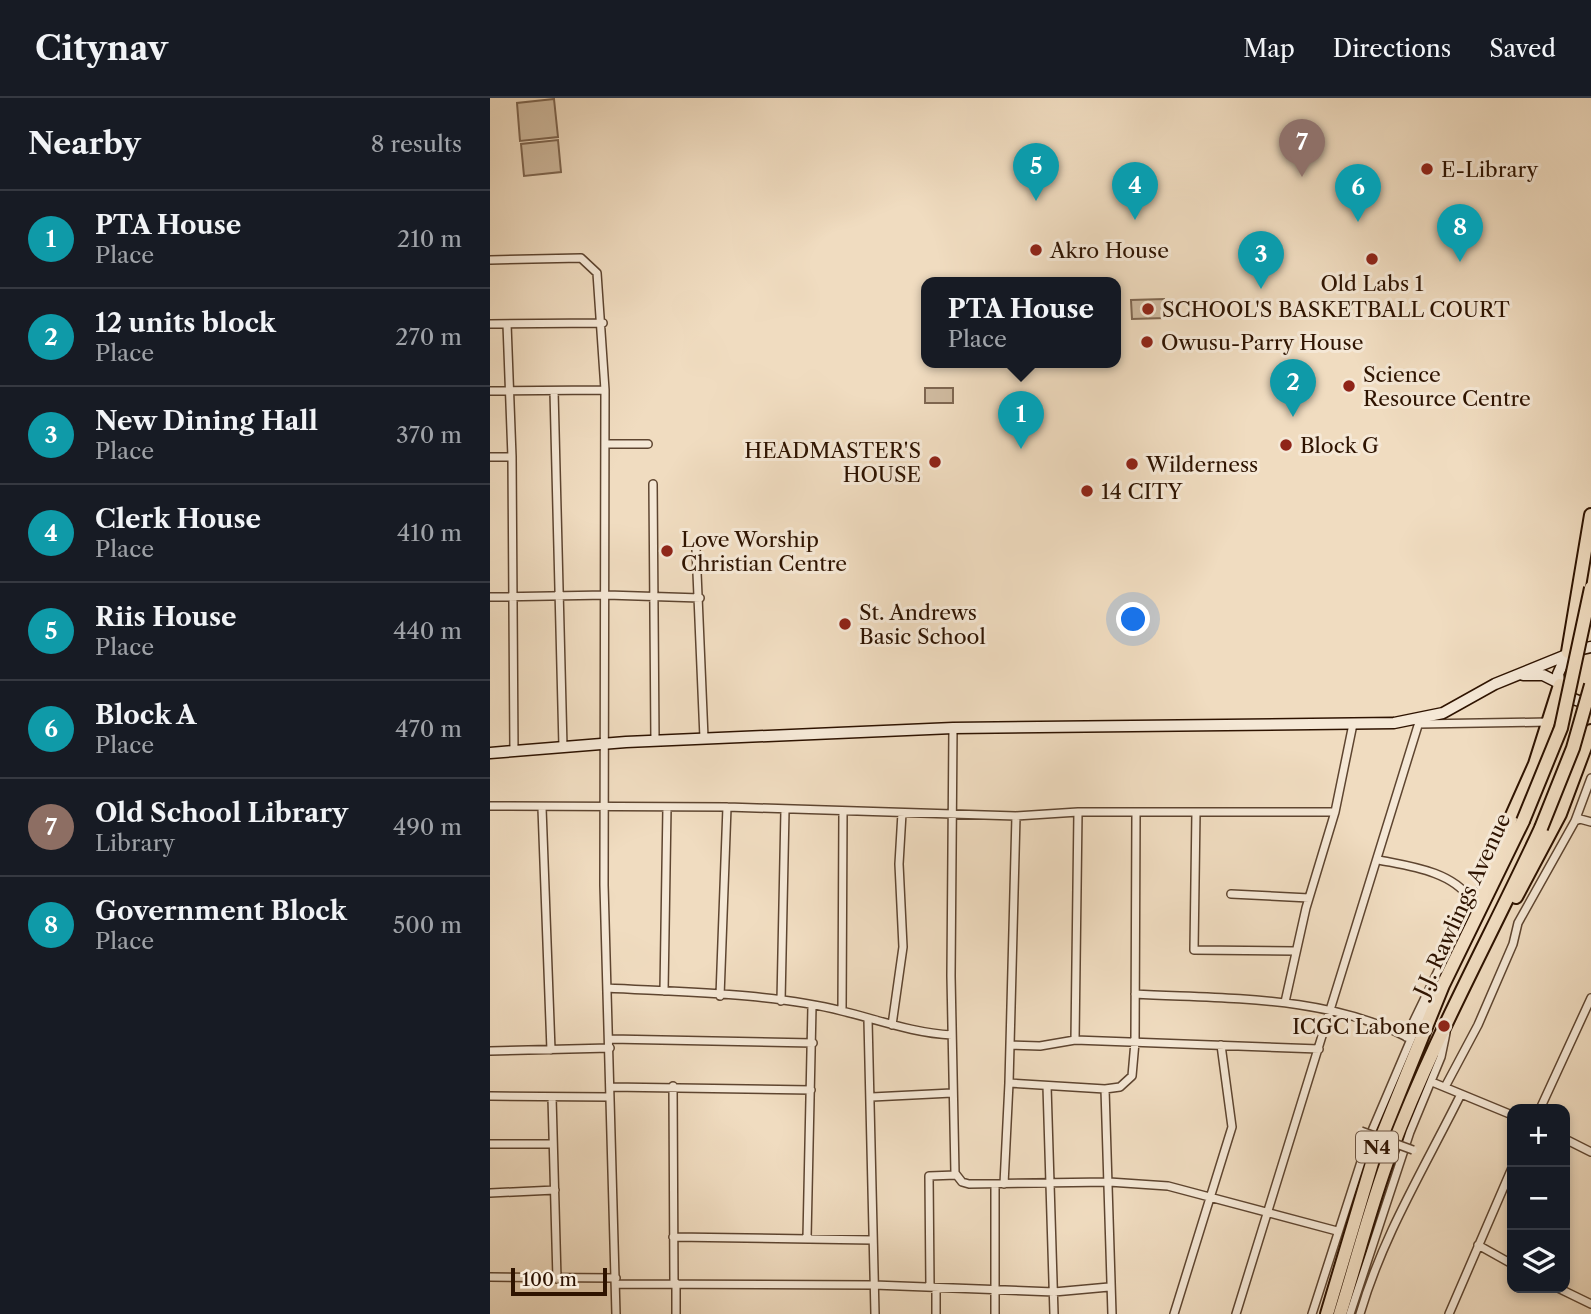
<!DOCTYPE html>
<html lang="en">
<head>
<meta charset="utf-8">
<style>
	body { margin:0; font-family:"Libre Caslon Text",serif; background:#242831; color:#f1f3f6 }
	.controls { position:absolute; right:21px; bottom:21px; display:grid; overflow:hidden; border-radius:14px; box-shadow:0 4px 10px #0003 }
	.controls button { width:63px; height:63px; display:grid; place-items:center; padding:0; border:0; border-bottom:2px solid #363941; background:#171b24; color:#f1f3f6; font:35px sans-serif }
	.scale { position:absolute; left:21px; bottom:18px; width:96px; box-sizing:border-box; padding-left:7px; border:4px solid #2e1300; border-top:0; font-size:19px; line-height:24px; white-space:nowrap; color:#2e1300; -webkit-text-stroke:5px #f5e8d6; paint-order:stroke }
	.you { position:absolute; left:644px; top:522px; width:24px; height:24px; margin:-18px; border:5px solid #fff; border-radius:50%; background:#1a73e8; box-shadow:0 0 0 10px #1a73e833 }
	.badge { display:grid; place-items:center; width:46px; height:46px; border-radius:50%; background:#db2777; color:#fff; font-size:23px; font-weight:700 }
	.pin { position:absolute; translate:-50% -58px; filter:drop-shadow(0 2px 4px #0008) }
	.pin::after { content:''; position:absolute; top:37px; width:24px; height:21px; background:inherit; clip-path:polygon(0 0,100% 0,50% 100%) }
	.popup { position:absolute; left:431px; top:179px; width:200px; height:91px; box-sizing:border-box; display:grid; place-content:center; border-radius:14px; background:#171b24; filter:drop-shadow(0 2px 5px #0005); font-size:23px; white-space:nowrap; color:#9ea1a6 }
	.popup b { font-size:26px; color:#f1f3f6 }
	.popup::after { content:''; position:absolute; left:50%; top:100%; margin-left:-14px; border:14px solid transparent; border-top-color:#171b24 }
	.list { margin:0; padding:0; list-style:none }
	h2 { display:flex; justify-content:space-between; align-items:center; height:91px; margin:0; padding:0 28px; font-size:30px }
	h2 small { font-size:23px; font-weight:400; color:#9ea1a6 }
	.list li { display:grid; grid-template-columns:46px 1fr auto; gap:21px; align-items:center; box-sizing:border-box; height:98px; padding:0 28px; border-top:2px solid #363941 }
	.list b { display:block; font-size:26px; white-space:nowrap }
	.list p { margin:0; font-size:23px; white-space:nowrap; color:#9ea1a6 }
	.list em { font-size:23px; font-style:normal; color:#9ea1a6 }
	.icon { flex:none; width:38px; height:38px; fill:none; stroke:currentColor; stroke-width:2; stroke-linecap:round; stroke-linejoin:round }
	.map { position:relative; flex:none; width:1101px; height:1216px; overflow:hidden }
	header { display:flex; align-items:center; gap:42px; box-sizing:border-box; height:98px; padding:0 35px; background:#171b24; border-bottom:2px solid #363941 }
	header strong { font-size:33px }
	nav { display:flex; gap:38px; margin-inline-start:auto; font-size:24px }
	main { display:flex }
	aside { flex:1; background:#171b24 }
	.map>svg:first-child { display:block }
</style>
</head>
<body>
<header>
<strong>Citynav</strong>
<nav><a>Map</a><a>Directions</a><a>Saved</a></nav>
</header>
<main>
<aside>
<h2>Nearby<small>8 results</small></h2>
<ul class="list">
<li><span class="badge" style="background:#0f9aa8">1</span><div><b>PTA House</b><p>Place</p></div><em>210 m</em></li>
<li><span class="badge" style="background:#0f9aa8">2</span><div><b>12 units block</b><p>Place</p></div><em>270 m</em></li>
<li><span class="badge" style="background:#0f9aa8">3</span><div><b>New Dining Hall</b><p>Place</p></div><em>370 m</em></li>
<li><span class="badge" style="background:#0f9aa8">4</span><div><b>Clerk House</b><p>Place</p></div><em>410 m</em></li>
<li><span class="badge" style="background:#0f9aa8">5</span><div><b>Riis House</b><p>Place</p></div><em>440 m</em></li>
<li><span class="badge" style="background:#0f9aa8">6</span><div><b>Block A</b><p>Place</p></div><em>470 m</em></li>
<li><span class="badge" style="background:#8d6e63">7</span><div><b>Old School Library</b><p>Library</p></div><em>490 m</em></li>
<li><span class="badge" style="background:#0f9aa8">8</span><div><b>Government Block</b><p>Place</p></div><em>500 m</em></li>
</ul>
</aside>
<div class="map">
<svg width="1101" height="1216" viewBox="0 0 1101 1216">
	<rect width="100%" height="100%" fill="#f0dcc0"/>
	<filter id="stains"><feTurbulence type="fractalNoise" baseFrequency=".00286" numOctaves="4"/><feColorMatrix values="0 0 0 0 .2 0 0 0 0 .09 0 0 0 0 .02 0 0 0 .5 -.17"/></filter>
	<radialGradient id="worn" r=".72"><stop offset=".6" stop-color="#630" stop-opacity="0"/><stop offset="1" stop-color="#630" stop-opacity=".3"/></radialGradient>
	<path fill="#cfba9f" stroke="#7e6650" stroke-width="2" d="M64,1L68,39L30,43L27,5Z
		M68,42L71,74L34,78L31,46Z
		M674,201L675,220L642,221L641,202Z
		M435,290H463V305H435Z"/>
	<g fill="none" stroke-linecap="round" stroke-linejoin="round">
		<g stroke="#5e4530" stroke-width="10">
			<path id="street" d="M0,162L91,160L107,175L115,292L114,787L126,1216
				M0,226L113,225
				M17,226L22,359L24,654
				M0,293L115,292
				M64,293L73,649
				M117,346H158
				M0,359H22
				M163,386L165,643
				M206,451L214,640
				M0,499L117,497L210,500
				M929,626L1059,624
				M463,630L461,878L465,1075L472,1084L479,1086L619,1084L678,1088L847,1133
				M0,708L237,709L526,718L588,714H845
				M52,710L61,952
				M706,714L704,852L805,853
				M526,718L519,985L615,991
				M1085,723L1090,721L1101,724
				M889,762C918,768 962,773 980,801L975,817L916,939
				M741,796L819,800
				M117,890C189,894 283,895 352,913C389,922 423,935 462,937
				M174,893L177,709
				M645,896C738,901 837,897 921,941
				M230,898L237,709
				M291,903L295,712
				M795,904L816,810L845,714L863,626
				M352,912L353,713
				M378,922L385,1216
				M402,927L413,849L409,766L412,715
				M120,941L323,945
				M585,942L588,714
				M520,947L550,948L585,942L829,951
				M0,953L120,950
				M942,984L1022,1017
				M183,988L184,1185
				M557,988L564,1216
				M120,989L321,992
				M955,989L988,927L1023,846L1028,825L1085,723L1101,680
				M0,998L119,999
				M62,999L67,1181
				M382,999L462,995
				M1050,1011L1101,900
				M1075,1041L1101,1054
				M0,1046H62
				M505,1086V1216
				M514,1086L519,985
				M0,1095L65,1092
				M183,1139L382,1142
				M317,1140L322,908
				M988,1147L1022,1166
				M0,1179L126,1180
				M126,1186L384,1187L564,1194L619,1189
				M440,1188L439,1078L466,1077
				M1068,1190L1101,1206
				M186,1216V1185
				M446,1216V1190
				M622,1216L615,991L630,989L642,978L645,944L646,715
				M684,1216L742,1029L731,947
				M746,1216L930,621
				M822,1216L878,1042L930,920L942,902
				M860,1216L920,1034L951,959L956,935
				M870,1216C893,1137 935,1069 971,996
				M959,1216L1022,1070"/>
		</g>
		<g stroke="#2e1300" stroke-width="13">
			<path id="secondary" d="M1033,577H1053L1069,585
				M1100,604C1082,605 1070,594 1068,576L1078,554L1101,549
				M0,655L136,644L463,630L904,625L953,615L1005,586L1074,558"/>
		</g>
		<g stroke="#2e1300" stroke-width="16">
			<path id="highway" d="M1078,554L1101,417
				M1026,799L1070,716L1101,633
				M993,803L995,778L1045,666L1070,587
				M837,1216L885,1055L953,887L1033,723
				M850,1216C867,1162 881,1106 901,1053C943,942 1001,838 1051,730"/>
		</g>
		<use href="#street" stroke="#f5e8d6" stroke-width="7"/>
		<use href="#secondary" stroke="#f5e8d6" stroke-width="10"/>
		<use href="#highway" stroke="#f0dcc0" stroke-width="12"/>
		<g stroke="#5e4530" stroke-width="10" stroke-linecap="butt">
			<path id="street-bridge" d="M871,1033L923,1052"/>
		</g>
		<g stroke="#2e1300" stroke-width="16" stroke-linecap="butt">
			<path id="highway-bridge" d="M1033,723L1071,630L1101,490
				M1051,730L1083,650L1101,587"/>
		</g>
		<use href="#street-bridge" stroke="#f5e8d6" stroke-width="7"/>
		<use href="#highway-bridge" stroke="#f0dcc0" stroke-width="12"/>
	</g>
	<g fill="#8f2418" stroke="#f5e8d6" stroke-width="2.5">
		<circle cx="937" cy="71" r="7"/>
		<circle cx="546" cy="152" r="7"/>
		<circle cx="882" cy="161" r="7"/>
		<circle cx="658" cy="211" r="7"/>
		<circle cx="657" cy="244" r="7"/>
		<circle cx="859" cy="288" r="7"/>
		<circle cx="796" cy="347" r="7"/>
		<circle cx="445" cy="364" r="7"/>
		<circle cx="642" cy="366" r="7"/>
		<circle cx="597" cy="393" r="7"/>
		<circle cx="177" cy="453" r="7"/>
		<circle cx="355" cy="526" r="7"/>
		<circle cx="954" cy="928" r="7"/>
	</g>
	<g text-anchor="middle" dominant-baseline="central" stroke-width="6" stroke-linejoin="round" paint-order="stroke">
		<rect fill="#f5e8d6" stroke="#6a5340" stroke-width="2" x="866" y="1033.5" width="42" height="31" rx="5"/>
		<g font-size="19" font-weight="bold" fill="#2e1300">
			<text x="887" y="1049">N4</text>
		</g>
		<g font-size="21" fill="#2e1300" stroke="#f5e8d6" text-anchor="start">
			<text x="951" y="71">E-Library</text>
			<text x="560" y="152">Akro House</text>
			<text x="882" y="185" text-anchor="middle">Old Labs 1</text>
			<text x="672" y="211">SCHOOL'S BASKETBALL COURT</text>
			<text x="671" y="244">Owusu-Parry House</text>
			<text x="873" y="276">Science<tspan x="873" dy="24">Resource Centre</tspan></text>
			<text x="810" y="347">Block G</text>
			<text x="431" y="352" text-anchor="end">HEADMASTER'S<tspan x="431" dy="24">HOUSE</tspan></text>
			<text x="656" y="366">Wilderness</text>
			<text x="611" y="393">14 CITY</text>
			<text x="191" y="441">Love Worship<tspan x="191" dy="24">Christian Centre</tspan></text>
			<text x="369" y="514">St. Andrews<tspan x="369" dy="24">Basic School</tspan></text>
			<text x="940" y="928" text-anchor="end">ICGC Labone</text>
		</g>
		<g font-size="21" fill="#2e1300" stroke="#f5e8d6">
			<text transform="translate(972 807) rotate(-65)">J.J. Rawlings Avenue</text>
		</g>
	</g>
	<rect width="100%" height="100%" filter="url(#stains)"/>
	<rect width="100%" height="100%" fill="url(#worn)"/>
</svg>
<div class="controls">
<button>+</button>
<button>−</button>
<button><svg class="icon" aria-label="layers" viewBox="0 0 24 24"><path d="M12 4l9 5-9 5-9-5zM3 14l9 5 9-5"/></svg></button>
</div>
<div class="scale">100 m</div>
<div class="you"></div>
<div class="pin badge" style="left:531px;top:351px;background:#0f9aa8">1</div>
<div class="popup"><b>PTA House</b>Place</div>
<div class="pin badge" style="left:803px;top:319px;background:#0f9aa8">2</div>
<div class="pin badge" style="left:771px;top:191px;background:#0f9aa8">3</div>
<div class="pin badge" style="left:645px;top:122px;background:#0f9aa8">4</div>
<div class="pin badge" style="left:546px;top:103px;background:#0f9aa8">5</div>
<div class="pin badge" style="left:868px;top:124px;background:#0f9aa8">6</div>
<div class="pin badge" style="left:812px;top:79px;background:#8d6e63">7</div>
<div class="pin badge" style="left:970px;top:164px;background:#0f9aa8">8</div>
</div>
</main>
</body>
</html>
